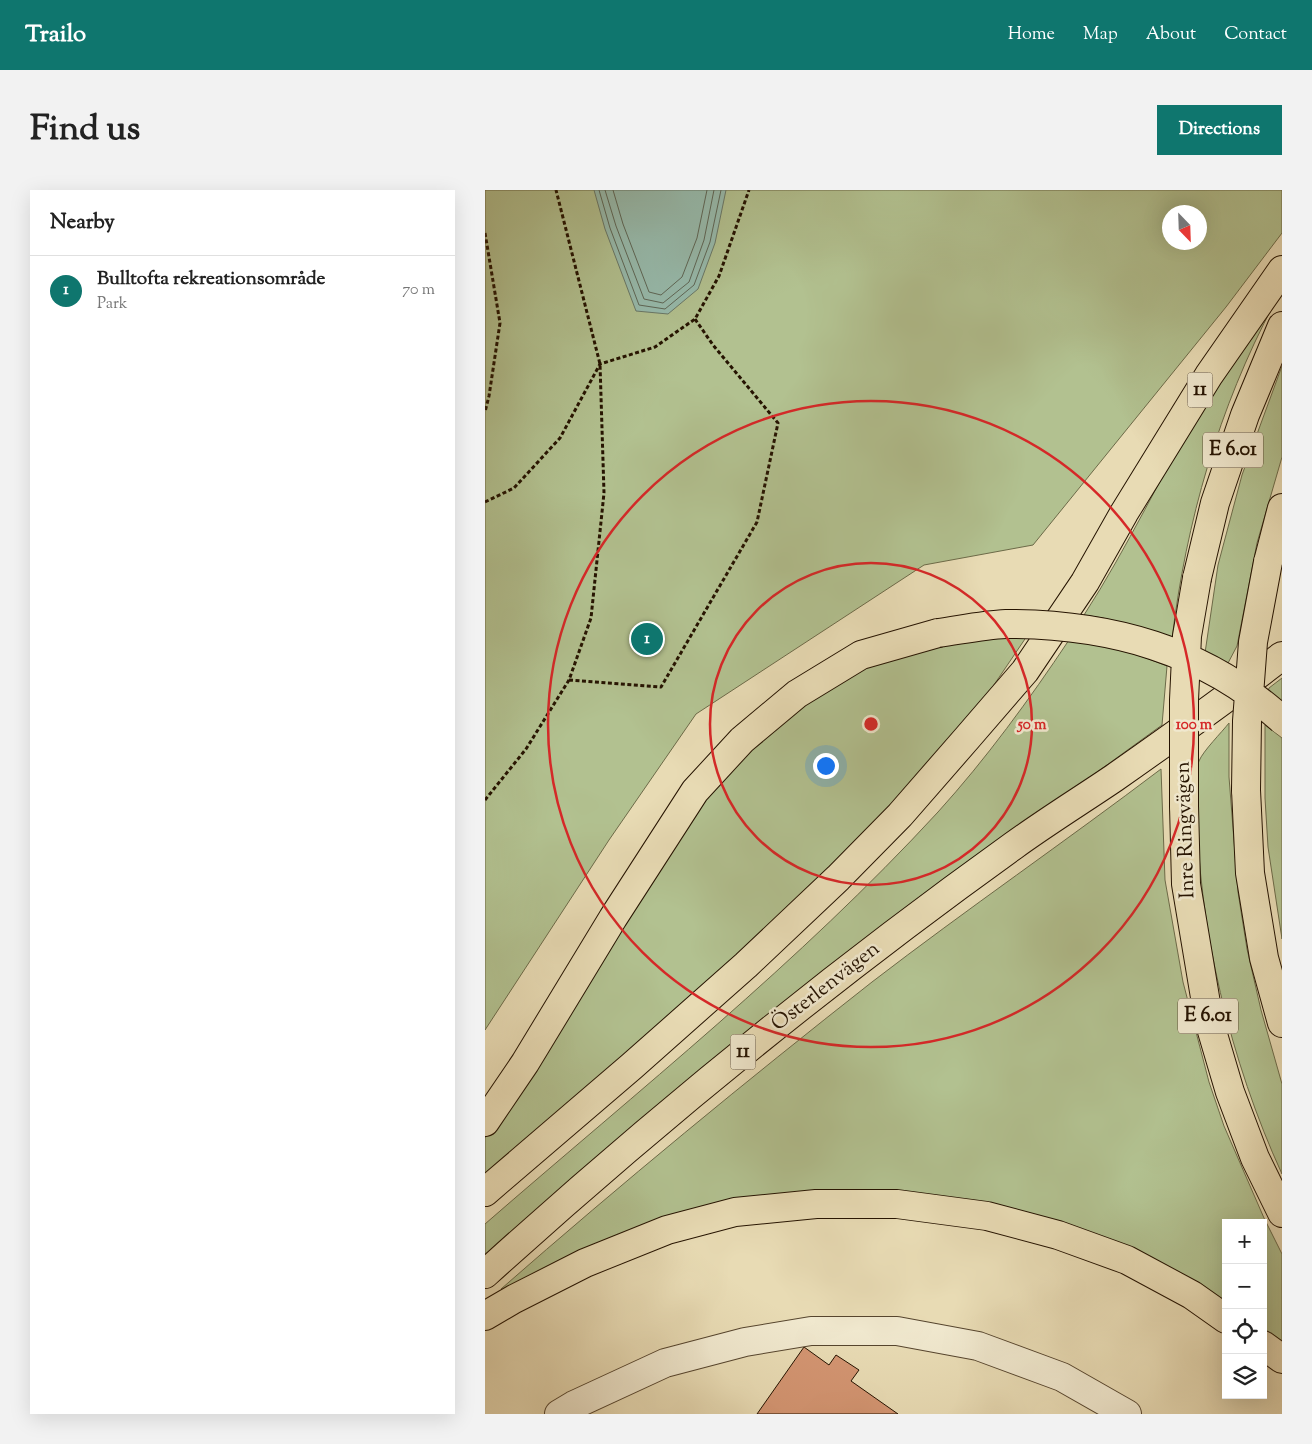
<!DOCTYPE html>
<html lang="en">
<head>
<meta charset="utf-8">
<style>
	body { margin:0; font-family:"Sorts Mill Goudy",serif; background:#f2f2f2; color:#222 }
	.controls { position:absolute; right:15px; bottom:15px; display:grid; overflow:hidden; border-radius:0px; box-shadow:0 5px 20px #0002 }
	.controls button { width:45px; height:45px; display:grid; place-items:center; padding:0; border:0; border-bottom:1px solid #e0e0e0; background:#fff; color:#222; font:25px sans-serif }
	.compass { position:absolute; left:677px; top:15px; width:45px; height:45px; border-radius:50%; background:#fff; box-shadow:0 5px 20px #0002; rotate:157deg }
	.you { position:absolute; left:340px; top:575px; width:18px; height:18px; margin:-12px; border:4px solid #fff; border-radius:50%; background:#1a73e8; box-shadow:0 0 0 8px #1a73e833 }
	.badge { display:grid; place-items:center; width:32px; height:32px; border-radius:50%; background:#0f766e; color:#fff; font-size:16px; font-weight:700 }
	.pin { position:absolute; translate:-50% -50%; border:2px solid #fff; box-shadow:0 1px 5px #0006 }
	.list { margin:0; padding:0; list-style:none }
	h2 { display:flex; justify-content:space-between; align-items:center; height:65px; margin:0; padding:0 20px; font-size:21px }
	h2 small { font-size:16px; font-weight:400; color:#767676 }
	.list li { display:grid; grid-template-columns:32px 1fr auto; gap:15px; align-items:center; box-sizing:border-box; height:70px; padding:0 20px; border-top:1px solid #e0e0e0 }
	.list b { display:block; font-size:19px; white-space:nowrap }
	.list p { margin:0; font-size:16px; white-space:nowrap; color:#767676 }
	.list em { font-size:16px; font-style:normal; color:#767676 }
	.icon { flex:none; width:28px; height:28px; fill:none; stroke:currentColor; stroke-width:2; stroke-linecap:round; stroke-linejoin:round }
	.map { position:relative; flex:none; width:797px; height:1224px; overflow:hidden; border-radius:0px }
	header { display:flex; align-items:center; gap:30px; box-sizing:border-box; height:70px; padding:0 25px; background:#0f766e; color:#fff }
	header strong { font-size:24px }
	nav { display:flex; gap:28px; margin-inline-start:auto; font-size:18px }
	.intro { display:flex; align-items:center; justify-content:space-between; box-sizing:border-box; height:120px; padding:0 30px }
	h1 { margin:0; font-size:35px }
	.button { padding:12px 22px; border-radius:0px; background:#0f766e; color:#fff; font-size:18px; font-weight:700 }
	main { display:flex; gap:30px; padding:0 30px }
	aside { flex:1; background:#fff; border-radius:0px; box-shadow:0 5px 20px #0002 }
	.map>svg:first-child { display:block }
</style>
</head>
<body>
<header>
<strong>Trailo</strong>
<nav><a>Home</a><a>Map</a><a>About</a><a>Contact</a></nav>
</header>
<div class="intro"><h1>Find us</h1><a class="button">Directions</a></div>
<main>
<aside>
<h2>Nearby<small></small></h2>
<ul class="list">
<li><span class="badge">1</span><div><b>Bulltofta rekreationsområde</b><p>Park</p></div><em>70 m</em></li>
</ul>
</aside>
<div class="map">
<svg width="797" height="1224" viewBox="0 0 797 1224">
	<rect width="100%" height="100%" fill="#e8dbb4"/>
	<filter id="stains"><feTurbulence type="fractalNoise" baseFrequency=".004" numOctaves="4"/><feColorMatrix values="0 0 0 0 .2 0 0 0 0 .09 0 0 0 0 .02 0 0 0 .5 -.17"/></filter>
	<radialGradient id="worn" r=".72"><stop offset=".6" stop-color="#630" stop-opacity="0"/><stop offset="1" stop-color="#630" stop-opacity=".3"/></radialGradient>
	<path fill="#b2c190" stroke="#6c6a48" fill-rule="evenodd" d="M0,0H797V43L741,117L548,355L439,375L211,524L124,650L0,840ZM684,22H714V52H684Z
		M789,114C734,217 701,332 687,449L618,428L599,425C643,357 677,283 719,213C740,179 766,147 789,114Z
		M797,176V267L772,353L752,456L742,475L720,463L733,375L757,285Z
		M542,446L494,517L431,592L310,717L0,987V948L219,612L275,548L348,494L387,475L464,452Z
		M584,450C618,454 650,463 682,476L677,535L586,601L105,973L0,1065V1034C154,900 314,773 453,622C501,569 544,510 584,450Z
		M797,488V512L783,502L784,498Z
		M744,533V587L753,702L762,759L776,820L797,894V984C746,873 712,735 712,613C713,603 710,579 714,571C718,561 737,542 744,533Z
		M780,535L797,548V749L783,657L780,608Z
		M676,579L680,690L698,792L724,892L739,936L779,1028L797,1064V1154L778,1141V1033H741V1115L666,1072L335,1004L20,1103L16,1099C137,993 261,891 387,792C482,719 581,651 676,579Z"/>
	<path fill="#97bbad" stroke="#697868" d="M109,0H241L230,53L213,99L183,124L151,121L120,39Z"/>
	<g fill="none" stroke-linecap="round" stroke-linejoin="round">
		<path stroke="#5e6757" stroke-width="1" d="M114,0L125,38L154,115L180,119L209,95L225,52L236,0
			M120,0L131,36L159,109L178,113L204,92L219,50L229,0
			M128,0L138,34L164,102L176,105L197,87L212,48L222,0"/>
	</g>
	<path fill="#d39572" stroke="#251301" d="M319,1157L344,1175L351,1165L374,1180L366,1191L413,1224H272Z"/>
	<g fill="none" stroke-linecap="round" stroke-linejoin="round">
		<g stroke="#56452e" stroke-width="30">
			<path id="minor" d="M74,1224L89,1215L180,1173L260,1152L326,1141H412L493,1156L577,1187L642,1224"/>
		</g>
		<g stroke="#251301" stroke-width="30">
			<path id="highway" d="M783,372L797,318
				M712,388L730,313L760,225L797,136
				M761,600L765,683L779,768L797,833
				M699,616L701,694L724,831L745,902L770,968L797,1023
				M0,932L40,873L128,728L210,601L257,550L312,504L376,465L453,443
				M0,1002L147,876L261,775L353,688L415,625L483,547L540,481L600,392L639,323L724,185L797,80
				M0,1084C168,932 344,788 528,656C561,632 595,611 629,588C686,548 742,508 797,466
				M0,1126L29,1109L100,1073L182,1040L250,1022L331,1014H412L502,1026L573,1045L642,1070L707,1105L741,1129
				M778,1155L797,1169"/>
		</g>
		<path stroke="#251301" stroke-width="3" stroke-dasharray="4 2.5" stroke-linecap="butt" d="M0,43L15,133L4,206L0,222
			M0,312L29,298L75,248L115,174L170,157L210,129L234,86L264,0
			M84,490L176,497L272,332L293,233L228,155L210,129
			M0,610L41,559L84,490L106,428L119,303L115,174L71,0"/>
		<use href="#minor" stroke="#f0e8ce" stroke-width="28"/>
		<use href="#highway" stroke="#e8dbb4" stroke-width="28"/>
		<g stroke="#251301" stroke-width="30" stroke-linecap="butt">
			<path id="highway-bridge" d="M453,443C475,440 498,435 521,434C624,434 719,459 797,530
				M761,600L762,531L768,452L783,372
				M699,616V510L702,446L712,388"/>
		</g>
		<use href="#highway-bridge" stroke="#e8dbb4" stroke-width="28"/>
	</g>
	<g fill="none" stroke="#d62828" stroke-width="2.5">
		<circle cx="386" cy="534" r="161"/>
		<circle cx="386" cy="534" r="323"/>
	</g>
	<g text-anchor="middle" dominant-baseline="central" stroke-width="5" stroke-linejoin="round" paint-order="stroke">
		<g fill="#f0e8ce" stroke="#62533e" stroke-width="1">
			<rect x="702.5" y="182.5" width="25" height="35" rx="4"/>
			<rect x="718" y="242.5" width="60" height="35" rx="4"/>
			<rect x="693" y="808.5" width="60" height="35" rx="4"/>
			<rect x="245.5" y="844.5" width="25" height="35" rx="4"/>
		</g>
		<g font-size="20" font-weight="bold" fill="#251301">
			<text x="715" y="200">11</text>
			<text x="748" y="260">E 6.01</text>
			<text x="723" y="826">E 6.01</text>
			<text x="258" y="862">11</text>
		</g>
		<g font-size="21" fill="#251301" stroke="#f0e8ce">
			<text transform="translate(701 640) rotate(-92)">Inre Ringvägen</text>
			<text transform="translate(341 797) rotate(-38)">Österlenvägen</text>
		</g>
	</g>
	<circle cx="386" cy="534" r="8" fill="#d62828" stroke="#f0e8ce" stroke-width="2.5"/>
	<g font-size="15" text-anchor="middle" font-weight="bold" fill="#d62828" stroke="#f0e8ce" stroke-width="5" stroke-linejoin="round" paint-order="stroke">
		<text x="547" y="539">50 m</text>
		<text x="709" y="539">100 m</text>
	</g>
	<rect width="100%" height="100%" filter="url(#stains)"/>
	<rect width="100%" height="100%" fill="url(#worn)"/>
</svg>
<div class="controls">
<button>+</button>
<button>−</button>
<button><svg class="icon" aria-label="locate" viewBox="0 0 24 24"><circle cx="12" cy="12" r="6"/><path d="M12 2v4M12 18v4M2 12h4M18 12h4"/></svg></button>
<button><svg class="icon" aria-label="layers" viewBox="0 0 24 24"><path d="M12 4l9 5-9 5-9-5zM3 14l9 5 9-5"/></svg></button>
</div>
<svg class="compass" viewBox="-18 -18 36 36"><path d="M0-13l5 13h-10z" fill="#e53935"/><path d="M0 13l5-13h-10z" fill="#767676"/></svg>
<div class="you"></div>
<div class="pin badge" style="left:162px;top:449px">1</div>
</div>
</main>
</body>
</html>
